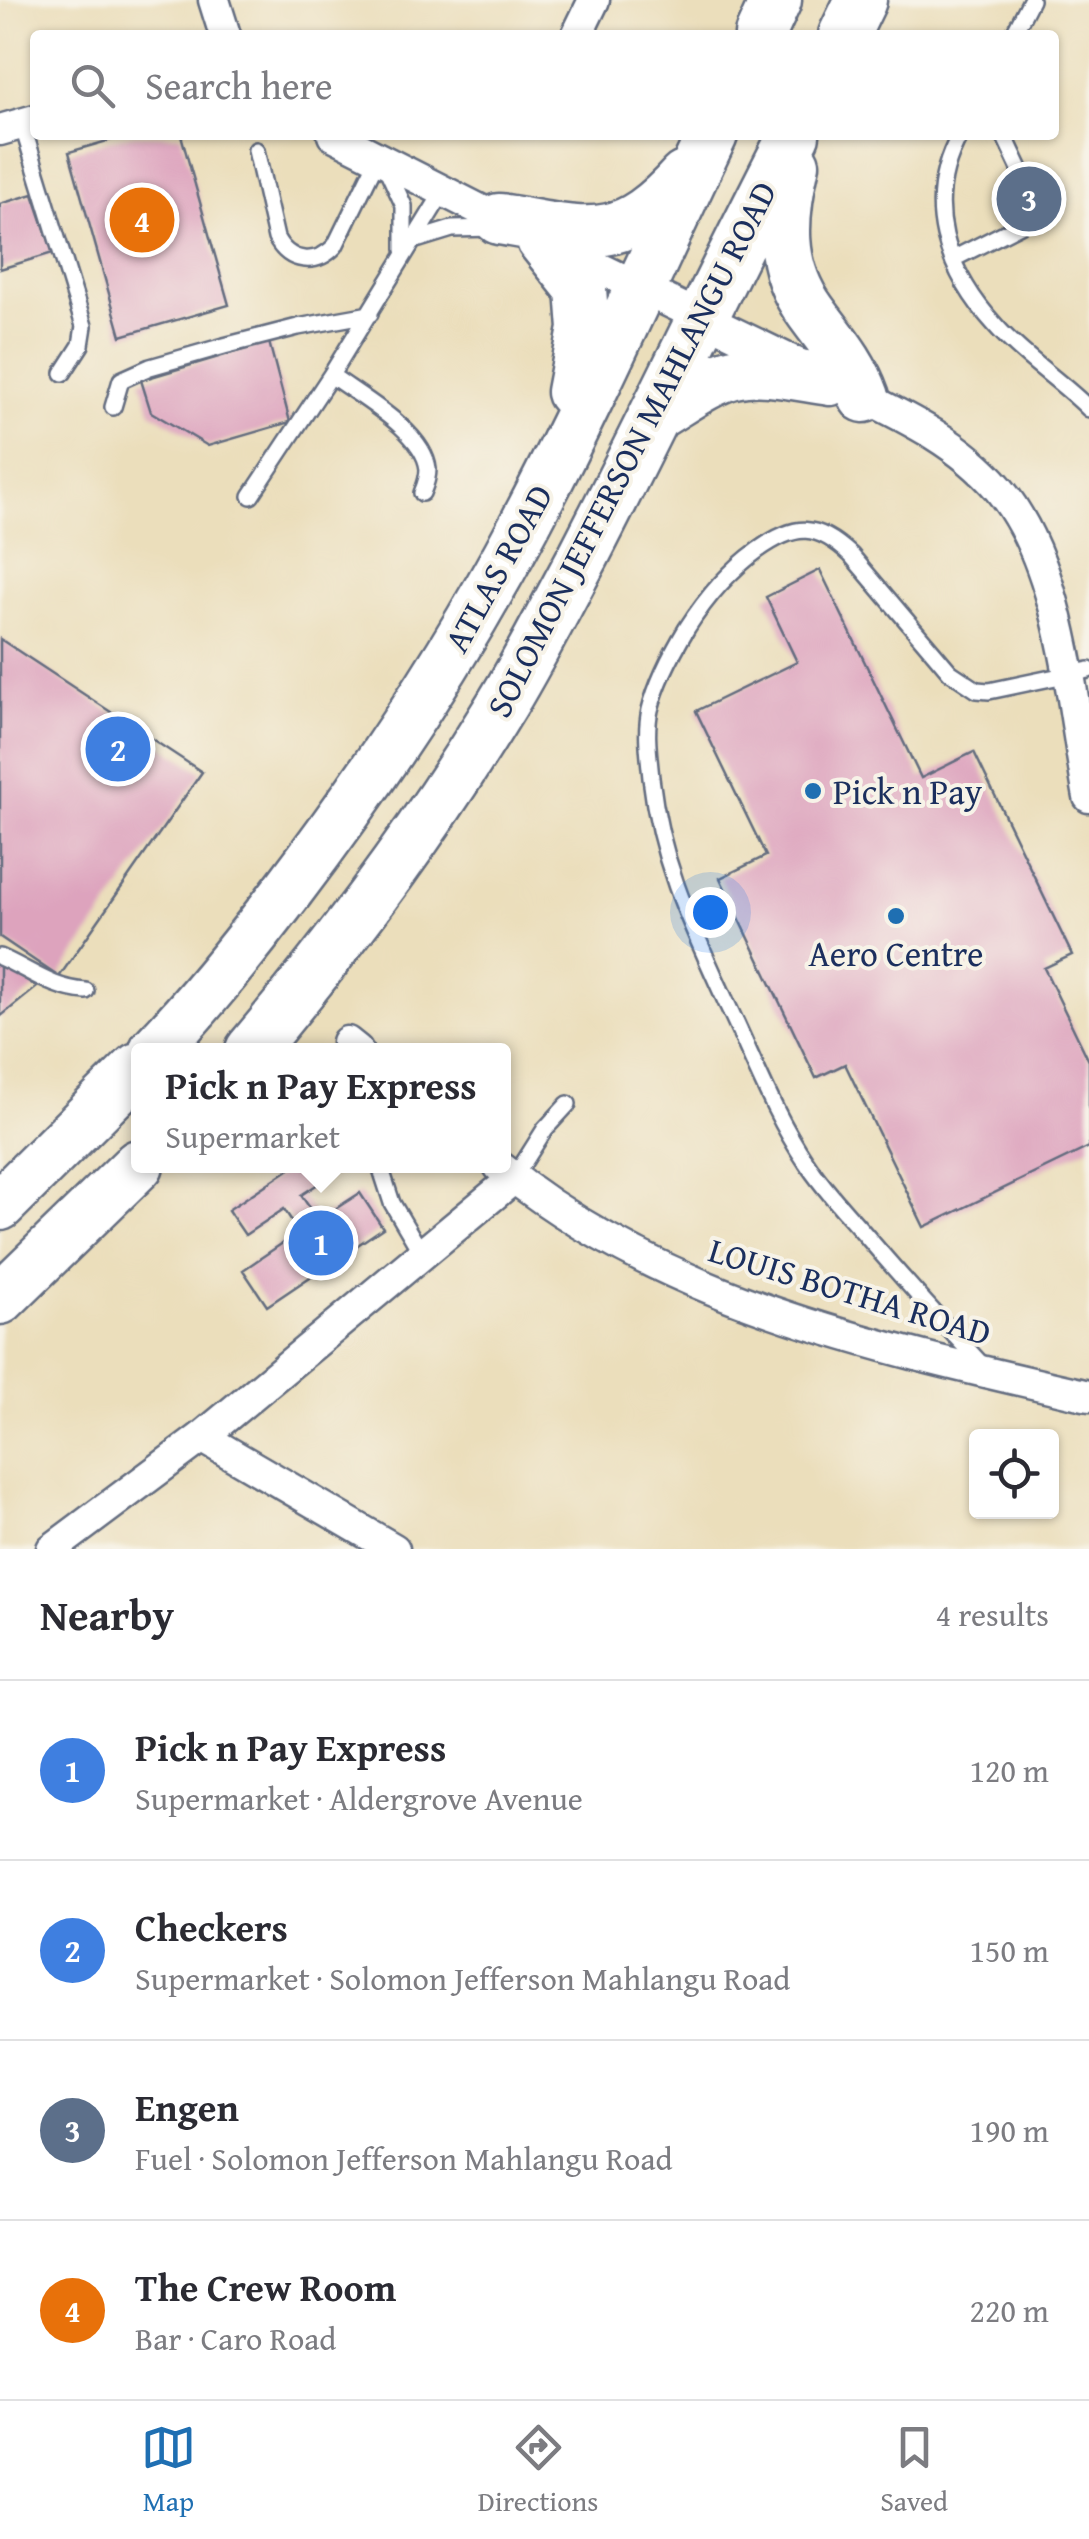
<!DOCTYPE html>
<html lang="en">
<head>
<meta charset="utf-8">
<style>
	body { margin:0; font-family:"Gentium Book Plus",serif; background:#f2f2f3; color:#2b2b33 }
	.controls { position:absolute; right:30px; bottom:30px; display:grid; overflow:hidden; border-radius:10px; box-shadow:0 2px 8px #0004 }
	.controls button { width:90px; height:90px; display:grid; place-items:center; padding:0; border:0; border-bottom:2px solid #e1e1e2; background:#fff; color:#2b2b33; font:50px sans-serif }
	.you { position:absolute; left:710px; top:912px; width:35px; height:35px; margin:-25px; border:8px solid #fff; border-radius:50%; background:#1a73e8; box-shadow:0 0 0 15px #1a73e833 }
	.badge { display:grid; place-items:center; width:65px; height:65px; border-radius:50%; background:#1f6fb2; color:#fff; font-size:32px; font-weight:700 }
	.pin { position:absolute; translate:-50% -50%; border:5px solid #fff; box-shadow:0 2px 10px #0006 }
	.popup { position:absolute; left:131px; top:1043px; width:380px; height:130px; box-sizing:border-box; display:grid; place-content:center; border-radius:10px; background:#fff; filter:drop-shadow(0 2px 8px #0005); font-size:32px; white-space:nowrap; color:#7c7c81 }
	.popup b { font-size:38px; color:#2b2b33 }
	.popup::after { content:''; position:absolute; left:50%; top:100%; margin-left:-20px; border:20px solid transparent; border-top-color:#fff }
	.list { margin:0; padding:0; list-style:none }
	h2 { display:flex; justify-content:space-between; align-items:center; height:130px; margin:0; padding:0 40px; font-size:42px }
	h2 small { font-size:32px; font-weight:400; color:#7c7c81 }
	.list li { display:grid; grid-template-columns:65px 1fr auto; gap:30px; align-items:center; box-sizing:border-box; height:180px; padding:0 40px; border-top:2px solid #e1e1e2 }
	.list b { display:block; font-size:38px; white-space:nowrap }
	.list p { margin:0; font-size:32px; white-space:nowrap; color:#7c7c81 }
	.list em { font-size:32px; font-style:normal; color:#7c7c81 }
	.icon { flex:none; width:55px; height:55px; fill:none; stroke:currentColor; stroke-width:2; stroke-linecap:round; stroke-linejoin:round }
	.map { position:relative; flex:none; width:1089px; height:1549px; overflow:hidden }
	.search { position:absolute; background:#fff; box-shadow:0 2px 8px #0004; left:30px; right:30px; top:30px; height:110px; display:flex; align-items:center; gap:25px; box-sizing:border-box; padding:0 35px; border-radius:10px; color:#7c7c81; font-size:38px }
	.sheet { height:850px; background:#fff }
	nav { display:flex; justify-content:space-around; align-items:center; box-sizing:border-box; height:140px; border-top:2px solid #e1e1e2; background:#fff; font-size:28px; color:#7c7c81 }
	nav a { display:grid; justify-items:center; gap:5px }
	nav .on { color:#1f6fb2 }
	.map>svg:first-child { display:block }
</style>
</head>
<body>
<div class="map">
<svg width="1089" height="1549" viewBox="0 0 1089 1549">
	<rect width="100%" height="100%" fill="#f7f3e8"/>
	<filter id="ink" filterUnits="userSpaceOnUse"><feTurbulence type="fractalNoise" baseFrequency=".01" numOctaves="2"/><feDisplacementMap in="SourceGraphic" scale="20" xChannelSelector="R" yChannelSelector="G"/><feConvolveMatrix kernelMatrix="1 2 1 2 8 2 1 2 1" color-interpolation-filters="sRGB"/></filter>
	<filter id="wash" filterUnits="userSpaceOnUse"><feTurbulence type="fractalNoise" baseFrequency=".0048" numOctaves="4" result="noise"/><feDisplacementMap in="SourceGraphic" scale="40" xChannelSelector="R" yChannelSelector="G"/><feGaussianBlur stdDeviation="2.25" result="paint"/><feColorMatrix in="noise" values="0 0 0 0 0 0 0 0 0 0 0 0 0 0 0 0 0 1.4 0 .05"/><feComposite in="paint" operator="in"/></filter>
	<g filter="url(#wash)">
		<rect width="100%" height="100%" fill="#ebdebb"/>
		<g id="blocks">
			<path fill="#dda3bd" d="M128,135H181L229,305L121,336L69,152Z
				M33,194L53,253L0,269V204Z
				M269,342L290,422L208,446L151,412L141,380Z
				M820,570L921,778L974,752L1072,955L1044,968L1089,1061V1147L924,1227L845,1064L816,1078L720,878L766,856L696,711L797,662L766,597Z
				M0,639L202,772L59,977L0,937Z
				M0,963L37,987L0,1017Z
				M294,1166H339L341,1169L301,1195L318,1220L360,1193L383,1228L267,1306L243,1270L299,1232L284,1209L245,1235L228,1210Z"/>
		</g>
	</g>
	<g filter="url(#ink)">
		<use href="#blocks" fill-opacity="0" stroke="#646c7f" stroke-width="2.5"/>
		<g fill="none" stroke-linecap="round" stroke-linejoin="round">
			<g stroke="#646c7f" stroke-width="20">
				<path id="service" d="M1013,35L1031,0
					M22,124L84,326L81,345L63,373
					M960,135C922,203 946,271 996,326C1023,357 1060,380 1089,409
					M256,150L276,238C289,263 316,266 335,246L377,160
					M386,167L404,206V250
					M413,241L452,229L494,228
					M953,259L1020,225L1029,211L1021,171L1004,135
					M113,407L121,380L150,367L224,346L298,327L370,314
					M422,493C425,486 428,477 428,469C424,431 360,397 331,375L443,192
					M251,496L331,375
					M0,957C30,970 52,989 86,991
					M380,1166L392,1203L422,1254
					M514,1178L545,1129L568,1104
					M984,1367C943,1323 902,1278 863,1232C843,1209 822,1187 806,1162C773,1113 753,1058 728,1006C692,927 661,865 651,778C649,756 645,732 650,710C657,681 672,653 687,628C706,598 729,571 758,550C796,523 817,523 851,555L950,672L977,690L989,691L1089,670"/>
			</g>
			<g stroke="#646c7f" stroke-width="35">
				<path id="minor" d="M214,0L225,35
					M577,35L594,0
					M0,130L35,120
					M333,135L514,227
					M560,249L798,364
					M852,391C905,417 960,443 999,489C1063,566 1071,701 1089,797
					M347,1042L357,1050
					M499,1166C666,1302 883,1349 1089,1396
					M202,1437L394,1549
					M52,1549L202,1437L514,1178"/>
			</g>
			<g stroke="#646c7f" stroke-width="55">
				<path id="primary" d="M760,35L776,0
					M844,35L861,0
					M794,164C782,216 777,266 811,312C832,341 852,363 864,397
					M499,219C587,233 618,250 684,177
					M542,240L581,289L584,329L572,392
					M657,414C681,400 707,380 734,373C764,366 800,376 830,380
					M155,1050C202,1001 245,947 286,893C375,776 456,655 525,524C592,397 650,265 712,135
					M251,1050C340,944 424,832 496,714C528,663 555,608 584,555C656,416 722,274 794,135
					M0,1205L138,1068
					M0,1299L138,1165"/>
			</g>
			<use href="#service" stroke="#fff" stroke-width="15"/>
			<use href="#minor" stroke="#fff" stroke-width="30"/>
			<use href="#primary" stroke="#fff" stroke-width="50"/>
		</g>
	</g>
	<g fill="#1f6fb2" stroke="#f7f3e8" stroke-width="4">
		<circle cx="813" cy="791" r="10"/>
		<circle cx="896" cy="916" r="10"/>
	</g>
	<g text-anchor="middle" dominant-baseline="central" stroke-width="8" stroke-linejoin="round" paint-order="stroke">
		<g font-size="35" fill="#1b2f5e" stroke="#f7f3e8">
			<text transform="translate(631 449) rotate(-63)">SOLOMON JEFFERSON MAHLANGU ROAD</text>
			<text transform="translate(498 568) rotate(-61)">ATLAS ROAD</text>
			<text transform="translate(850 1291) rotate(17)">LOUIS BOTHA ROAD</text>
		</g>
		<g font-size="35" fill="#1b2f5e" stroke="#f7f3e8" text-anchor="start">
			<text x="833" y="791">Pick n Pay</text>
			<text x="896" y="953" text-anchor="middle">Aero Centre</text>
		</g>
	</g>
</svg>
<div class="controls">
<button><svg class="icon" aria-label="locate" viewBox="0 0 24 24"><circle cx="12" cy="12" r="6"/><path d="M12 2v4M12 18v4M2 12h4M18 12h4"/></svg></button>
</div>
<div class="you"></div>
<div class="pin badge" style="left:321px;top:1243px;background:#3f7fe0">1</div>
<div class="popup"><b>Pick n Pay Express</b>Supermarket</div>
<div class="pin badge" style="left:118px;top:749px;background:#3f7fe0">2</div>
<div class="pin badge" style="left:1029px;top:199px;background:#5c6f8a">3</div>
<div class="pin badge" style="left:142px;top:220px;background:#e8710a">4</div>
<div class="search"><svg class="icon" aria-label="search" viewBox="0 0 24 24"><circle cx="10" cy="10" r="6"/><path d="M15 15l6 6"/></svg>Search here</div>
</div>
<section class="sheet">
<h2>Nearby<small>4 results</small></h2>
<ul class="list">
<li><span class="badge" style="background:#3f7fe0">1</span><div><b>Pick n Pay Express</b><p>Supermarket · Aldergrove Avenue</p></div><em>120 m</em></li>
<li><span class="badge" style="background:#3f7fe0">2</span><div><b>Checkers</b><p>Supermarket · Solomon Jefferson Mahlangu Road</p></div><em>150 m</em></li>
<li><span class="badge" style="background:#5c6f8a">3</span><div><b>Engen</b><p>Fuel · Solomon Jefferson Mahlangu Road</p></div><em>190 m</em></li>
<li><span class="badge" style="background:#e8710a">4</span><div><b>The Crew Room</b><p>Bar · Caro Road</p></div><em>220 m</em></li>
</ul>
</section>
<nav>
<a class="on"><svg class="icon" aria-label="map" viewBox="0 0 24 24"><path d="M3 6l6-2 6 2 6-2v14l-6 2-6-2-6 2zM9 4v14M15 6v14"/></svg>Map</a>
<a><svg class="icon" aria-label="directions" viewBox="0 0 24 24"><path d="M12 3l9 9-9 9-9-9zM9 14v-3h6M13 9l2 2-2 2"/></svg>Directions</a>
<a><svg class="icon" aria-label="saved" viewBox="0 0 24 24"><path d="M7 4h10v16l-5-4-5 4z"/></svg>Saved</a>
</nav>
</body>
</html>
